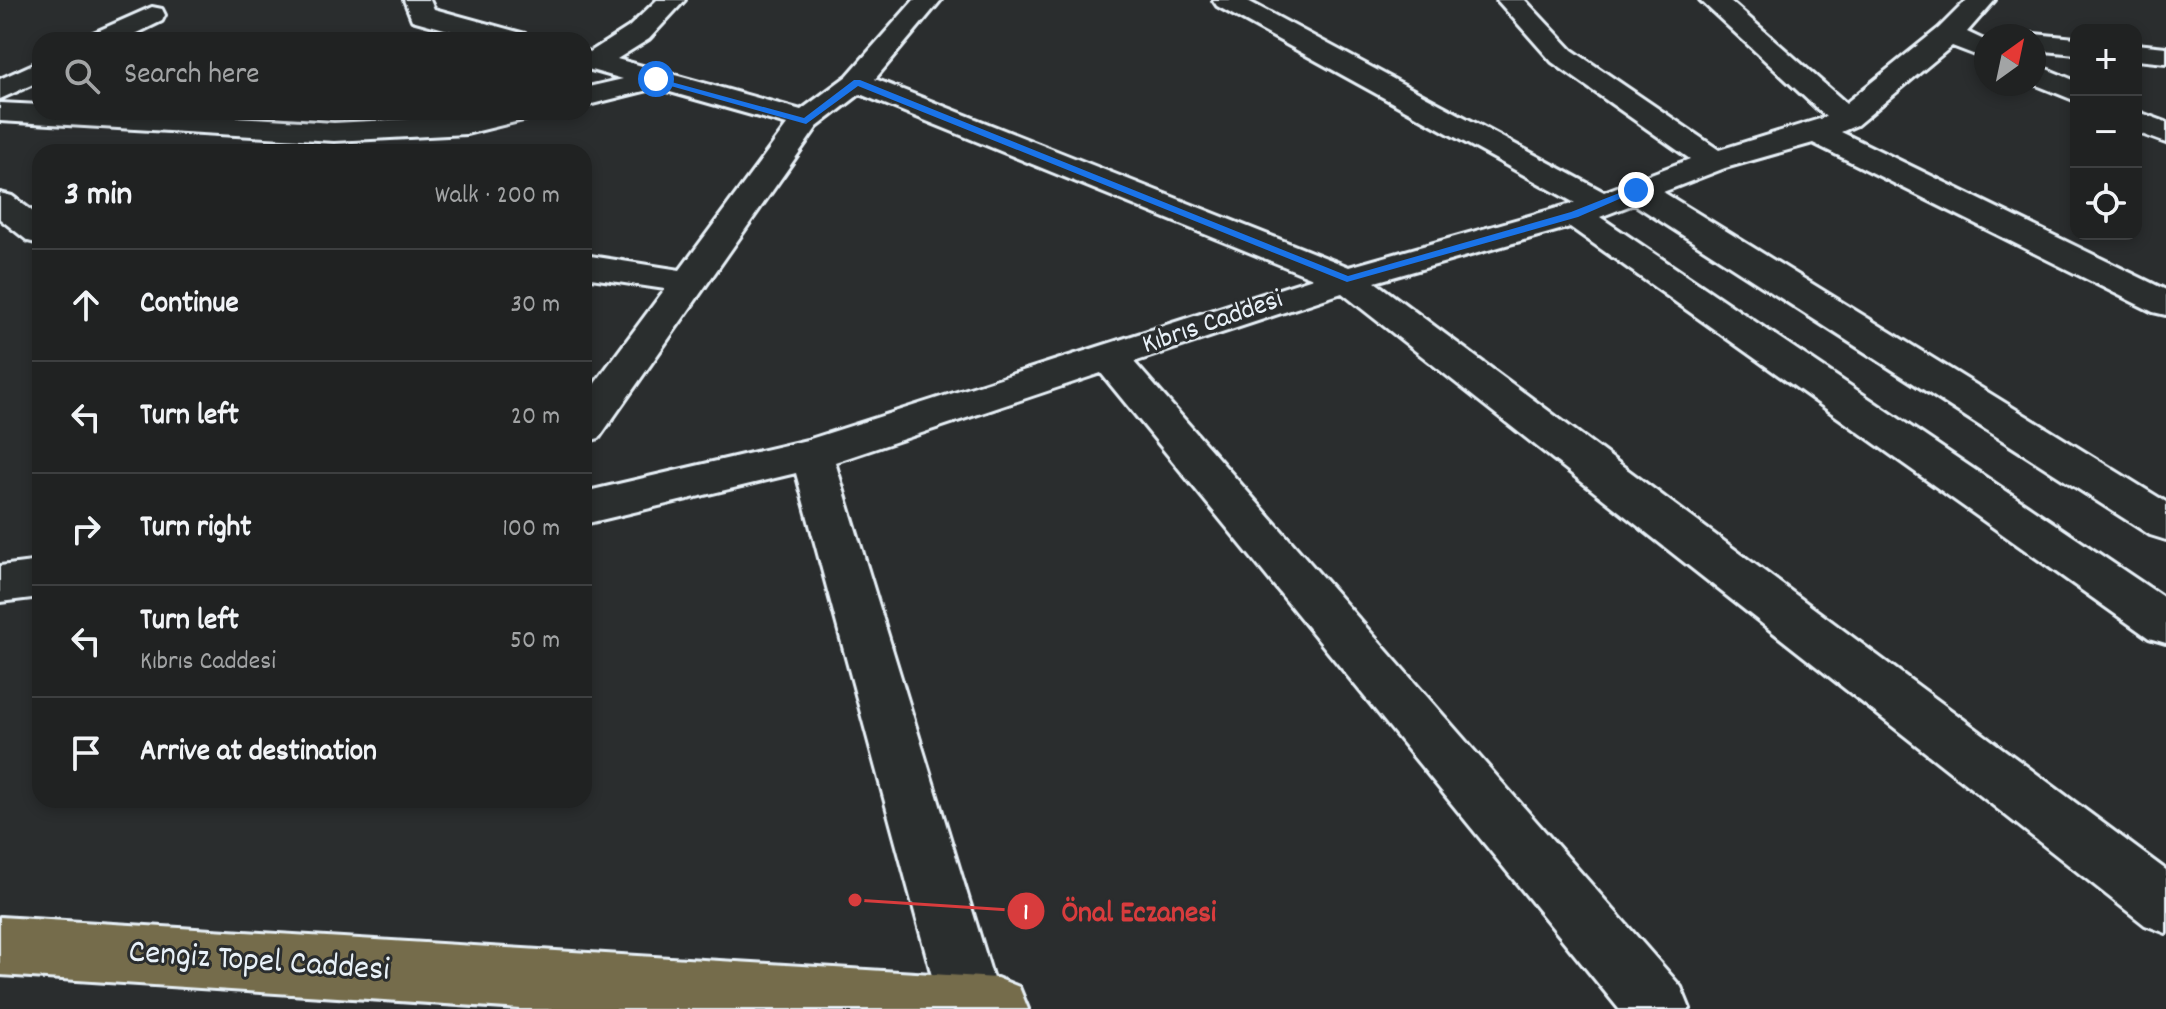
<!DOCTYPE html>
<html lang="en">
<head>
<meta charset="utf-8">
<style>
	body { margin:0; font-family:Dekko,sans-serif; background:#282a2a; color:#f1f3f6 }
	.controls { position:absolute; right:24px; top:24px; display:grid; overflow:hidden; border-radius:16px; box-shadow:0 4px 12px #0003 }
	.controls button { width:72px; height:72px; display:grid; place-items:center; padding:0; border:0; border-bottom:2px solid #3d3f40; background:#202222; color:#f1f3f6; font:40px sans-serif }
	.compass { position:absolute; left:1974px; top:24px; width:72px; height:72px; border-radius:50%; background:#202222; box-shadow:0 4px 12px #0003; rotate:33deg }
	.stop { position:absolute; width:24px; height:24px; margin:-18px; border:6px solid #1a73e8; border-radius:50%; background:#fff }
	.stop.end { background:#1a73e8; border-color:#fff; box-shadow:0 2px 8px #0008 }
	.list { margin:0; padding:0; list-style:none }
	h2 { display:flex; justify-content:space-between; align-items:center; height:104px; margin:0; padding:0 32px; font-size:34px }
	h2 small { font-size:26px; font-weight:400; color:#a2a4a5 }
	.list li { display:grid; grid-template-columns:52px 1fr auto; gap:24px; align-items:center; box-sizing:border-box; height:112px; padding:0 32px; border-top:2px solid #3d3f40 }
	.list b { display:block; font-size:30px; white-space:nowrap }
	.list p { margin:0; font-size:26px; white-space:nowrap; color:#a2a4a5 }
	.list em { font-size:26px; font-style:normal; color:#a2a4a5 }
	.icon { flex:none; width:44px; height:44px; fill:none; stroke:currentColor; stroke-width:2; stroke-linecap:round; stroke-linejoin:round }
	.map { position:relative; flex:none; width:2166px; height:1009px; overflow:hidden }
	.search { position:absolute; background:#202222; box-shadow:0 4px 12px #0003; left:32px; top:32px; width:560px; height:88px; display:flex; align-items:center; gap:20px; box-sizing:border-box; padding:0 28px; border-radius:24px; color:#a2a4a5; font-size:30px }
	.panel { position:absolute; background:#202222; box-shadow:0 4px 12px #0003; left:32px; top:144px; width:560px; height:664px; border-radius:24px }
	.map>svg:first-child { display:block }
</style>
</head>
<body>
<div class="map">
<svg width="2166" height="1009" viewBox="0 0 2166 1009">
	<rect width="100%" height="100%" fill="#2a2d2e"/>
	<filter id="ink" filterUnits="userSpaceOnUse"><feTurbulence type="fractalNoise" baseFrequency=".0125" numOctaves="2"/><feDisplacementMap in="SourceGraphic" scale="16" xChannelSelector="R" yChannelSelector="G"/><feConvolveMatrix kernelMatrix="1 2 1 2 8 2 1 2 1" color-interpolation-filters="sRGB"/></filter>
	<g filter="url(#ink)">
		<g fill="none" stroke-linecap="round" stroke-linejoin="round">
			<g stroke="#e8f1f8" stroke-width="6">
				<path id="minor" d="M404,0H430L434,9L525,34L529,40H484L412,20Z
					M657,0H685L649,39L617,59L801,110L847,76L914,0H941L875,79L1349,267L1575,203L1217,6L1213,0H1246L1604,192L1690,159L1552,62L1497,0H1525L1572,50L1719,150L1826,117L1700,0H1729L1846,103L1939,28L1967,0H1995L1967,32L1986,41V59L1952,46L1857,125L1841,132L2166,290V315L2153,312L1813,143L1725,168L1663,192L2166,502V540L2150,535L1634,204L1600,217L2166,599V643L2149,638L1570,227L1375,282L2166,870V933L2145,925L1342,293L1134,362L1681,987L1690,1009H1619L1101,373L835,462L1002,1008L941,1009L796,473L584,524V492L807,440L1313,278L860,94L817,127L599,438L584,442V398L665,289L584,277V255L680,270L787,125L656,88L584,106V88L623,79L584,68V50L590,52L629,27Z
					M152,7L162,9L165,15L162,21L123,40H87L91,34Z
					M2034,34L2076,38V54L2034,50V36H2025Z
					M2136,44L2166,47V63L2136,60Z
					M40,61V81L0,99V79Z
					M2034,64L2076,81V101L2034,84Z
					M0,103L40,105V112H153L334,123L466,116L482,112H535L531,118L466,134L334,141L0,121Z
					M2136,111L2166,122V143L2136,132Z
					M0,193L12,196L40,217V244L28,241L0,219Z
					M40,561V597L0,602V566Z"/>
			</g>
			<g stroke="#e8f1f8" stroke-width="6">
				<path id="major" d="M0,917L997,978L1019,987L1028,1009H521L0,975Z"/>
			</g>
			<use href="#minor" fill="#2a2d2e" fill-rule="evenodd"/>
			<use href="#major" fill="#746c4b" fill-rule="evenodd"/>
		</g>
	</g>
	<path fill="#1a73e8" d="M653,77L804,118L854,80H860L1348,276L1571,212L1632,188L1640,190L1578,217L1347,282L858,86L806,124L653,81Z"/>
	<g text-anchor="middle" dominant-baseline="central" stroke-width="6" stroke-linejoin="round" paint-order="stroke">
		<g font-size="28" fill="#e8f1f8" stroke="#2a2d2e">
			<text transform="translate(1213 324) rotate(-19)">Kıbrıs Caddesi</text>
		</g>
		<g font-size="34" fill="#e8f1f8" stroke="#2a2d2e">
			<text transform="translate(259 963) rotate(4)">Cengiz Topel Caddesi</text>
		</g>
	</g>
	<path fill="none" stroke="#d83c3d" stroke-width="3" d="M855 900L1026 911"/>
	<g fill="#d83c3d" stroke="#2a2d2e" stroke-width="3">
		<circle cx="855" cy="900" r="8"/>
		<circle cx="1026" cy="911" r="20"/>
	</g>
	<g font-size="24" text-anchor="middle" font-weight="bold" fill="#fff">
		<text x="1026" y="919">1</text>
	</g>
	<g font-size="30" text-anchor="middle" font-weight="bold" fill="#d83c3d" stroke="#2a2d2e" stroke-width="6" stroke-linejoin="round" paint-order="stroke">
		<text x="1139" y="921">Önal Eczanesi</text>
	</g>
</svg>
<div class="controls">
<button>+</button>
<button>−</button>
<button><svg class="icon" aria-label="locate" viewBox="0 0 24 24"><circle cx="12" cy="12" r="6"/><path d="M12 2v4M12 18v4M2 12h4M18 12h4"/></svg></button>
</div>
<svg class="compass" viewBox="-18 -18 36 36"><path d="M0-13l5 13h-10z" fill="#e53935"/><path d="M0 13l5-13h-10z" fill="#a2a4a5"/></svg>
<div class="stop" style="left:656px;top:79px"></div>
<div class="stop end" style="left:1636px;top:190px"></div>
<div class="search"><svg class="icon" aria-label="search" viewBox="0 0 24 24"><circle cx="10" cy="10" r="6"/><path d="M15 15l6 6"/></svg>Search here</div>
<section class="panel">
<h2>3 min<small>Walk · 200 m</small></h2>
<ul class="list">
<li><svg class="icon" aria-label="ahead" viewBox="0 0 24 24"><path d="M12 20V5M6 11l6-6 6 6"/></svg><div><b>Continue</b></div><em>30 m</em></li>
<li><svg class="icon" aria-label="left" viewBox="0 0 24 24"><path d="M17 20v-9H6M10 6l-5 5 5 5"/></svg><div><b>Turn left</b></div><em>20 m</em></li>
<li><svg class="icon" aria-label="right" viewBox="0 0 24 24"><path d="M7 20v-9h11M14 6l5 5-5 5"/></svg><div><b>Turn right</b></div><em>100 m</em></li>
<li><svg class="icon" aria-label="left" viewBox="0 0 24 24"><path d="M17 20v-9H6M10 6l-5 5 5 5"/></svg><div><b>Turn left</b><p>Kıbrıs Caddesi</p></div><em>50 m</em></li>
<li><svg class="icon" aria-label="arrive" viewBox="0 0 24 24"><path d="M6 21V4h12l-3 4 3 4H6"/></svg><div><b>Arrive at destination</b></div></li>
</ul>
</section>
</div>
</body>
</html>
